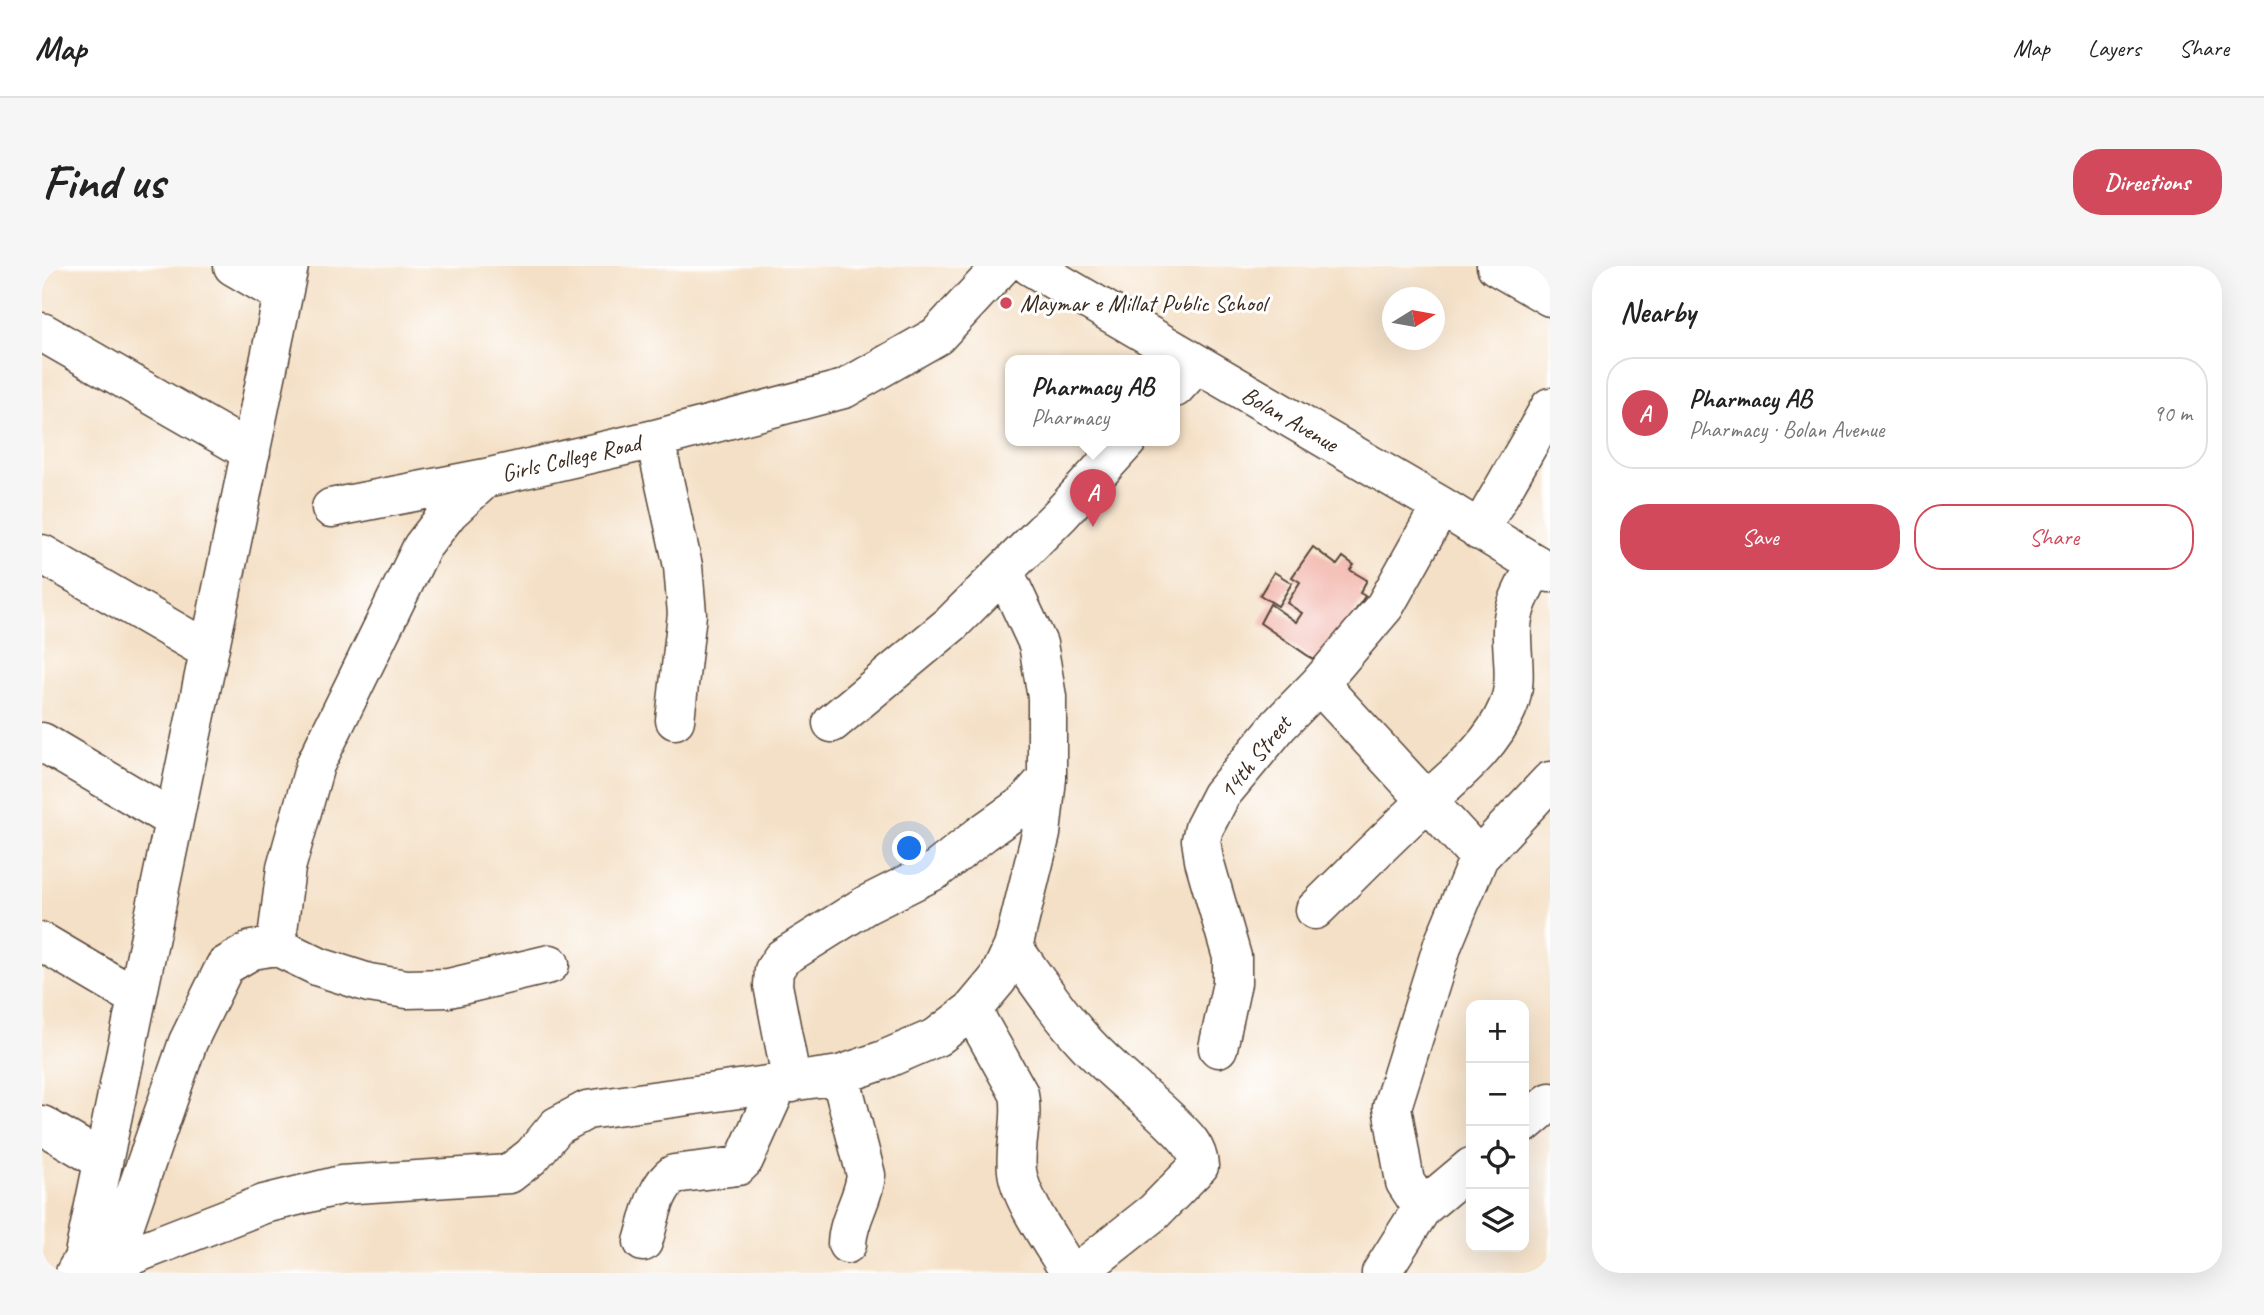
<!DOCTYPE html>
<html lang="en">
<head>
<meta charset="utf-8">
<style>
	body { margin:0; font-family:Caveat,sans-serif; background:#f6f6f6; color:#222 }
	.controls { position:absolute; right:21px; bottom:21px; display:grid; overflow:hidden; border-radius:14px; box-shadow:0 7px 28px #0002 }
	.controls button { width:63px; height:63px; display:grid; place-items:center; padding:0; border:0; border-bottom:2px solid #e0e0e0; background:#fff; color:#222; font:35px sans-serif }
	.compass { position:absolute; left:1340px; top:21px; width:63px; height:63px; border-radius:50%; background:#fff; box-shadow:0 7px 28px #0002; rotate:79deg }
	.you { position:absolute; left:868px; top:583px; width:24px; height:24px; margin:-18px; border:5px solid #fff; border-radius:50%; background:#1a73e8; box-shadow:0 0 0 10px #1a73e833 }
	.badge { display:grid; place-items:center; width:46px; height:46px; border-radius:50%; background:#d1495b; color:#fff; font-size:23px; font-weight:700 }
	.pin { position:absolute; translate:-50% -58px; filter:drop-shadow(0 2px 4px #0008) }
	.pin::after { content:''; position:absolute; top:37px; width:24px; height:21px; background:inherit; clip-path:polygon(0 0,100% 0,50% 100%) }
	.popup { position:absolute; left:963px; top:89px; width:175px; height:91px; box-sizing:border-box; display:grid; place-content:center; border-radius:14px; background:#fff; filter:drop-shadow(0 2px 5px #0005); font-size:23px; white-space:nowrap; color:#767676 }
	.popup b { font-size:26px; color:#222 }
	.popup::after { content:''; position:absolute; left:50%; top:100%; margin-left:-14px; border:14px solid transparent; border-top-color:#fff }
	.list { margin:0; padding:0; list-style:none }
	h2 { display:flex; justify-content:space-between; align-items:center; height:91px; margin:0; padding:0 28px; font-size:30px }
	h2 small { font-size:23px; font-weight:400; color:#767676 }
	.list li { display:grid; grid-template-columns:46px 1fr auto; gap:21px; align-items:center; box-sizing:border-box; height:112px; margin:0 14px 14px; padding:0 14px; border:2px solid #e0e0e0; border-radius:28px }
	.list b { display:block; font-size:26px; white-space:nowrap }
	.list p { margin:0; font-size:23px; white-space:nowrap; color:#767676 }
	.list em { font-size:23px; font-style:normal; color:#767676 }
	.actions { display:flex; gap:14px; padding:21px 28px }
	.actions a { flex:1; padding:16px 0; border:2px solid #d1495b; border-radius:28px; text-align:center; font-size:24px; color:#d1495b }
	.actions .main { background:#d1495b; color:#fff }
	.icon { flex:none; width:38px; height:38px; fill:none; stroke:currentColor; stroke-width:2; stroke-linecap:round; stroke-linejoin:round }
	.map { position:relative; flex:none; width:1508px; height:1007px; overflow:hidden; border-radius:28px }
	header { display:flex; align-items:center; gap:42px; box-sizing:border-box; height:98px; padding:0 35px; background:#fff; border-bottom:2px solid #e0e0e0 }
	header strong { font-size:33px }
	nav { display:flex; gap:38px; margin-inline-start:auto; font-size:24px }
	.intro { display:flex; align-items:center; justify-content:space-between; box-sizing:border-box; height:168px; padding:0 42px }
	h1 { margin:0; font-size:49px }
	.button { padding:18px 32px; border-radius:28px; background:#d1495b; color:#fff; font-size:24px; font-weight:700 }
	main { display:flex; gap:42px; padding:0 42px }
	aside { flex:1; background:#fff; border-radius:28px; box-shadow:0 7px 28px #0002 }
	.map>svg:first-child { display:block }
</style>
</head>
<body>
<header>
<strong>Map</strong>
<nav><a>Map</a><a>Layers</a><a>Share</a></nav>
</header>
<div class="intro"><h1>Find us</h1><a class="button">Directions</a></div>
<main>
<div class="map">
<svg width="1508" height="1007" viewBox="0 0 1508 1007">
	<rect width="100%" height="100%" fill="#fff"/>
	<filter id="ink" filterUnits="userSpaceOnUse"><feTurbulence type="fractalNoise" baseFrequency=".0143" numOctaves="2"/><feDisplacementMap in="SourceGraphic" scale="14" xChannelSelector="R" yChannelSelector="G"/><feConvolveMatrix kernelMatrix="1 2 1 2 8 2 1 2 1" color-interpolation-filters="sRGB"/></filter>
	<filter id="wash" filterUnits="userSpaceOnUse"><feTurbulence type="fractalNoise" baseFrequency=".00686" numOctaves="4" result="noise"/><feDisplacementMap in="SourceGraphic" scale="28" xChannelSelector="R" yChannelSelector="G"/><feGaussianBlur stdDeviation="1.57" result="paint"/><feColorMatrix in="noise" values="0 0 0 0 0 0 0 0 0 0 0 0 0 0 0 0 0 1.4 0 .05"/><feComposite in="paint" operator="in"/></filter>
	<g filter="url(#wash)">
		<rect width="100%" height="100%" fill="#f4e0c6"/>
		<g id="blocks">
			<path fill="#f1ada3" d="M1271,281L1295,299L1301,291L1312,299L1308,304L1325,314L1318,327L1323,330L1278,398L1218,357L1228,338L1254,356L1260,347L1245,337L1258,316L1250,311Z
				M1232,306L1250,317L1236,340L1218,329Z"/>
		</g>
	</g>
	<g filter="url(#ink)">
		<use href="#blocks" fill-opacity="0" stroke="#574537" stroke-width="2"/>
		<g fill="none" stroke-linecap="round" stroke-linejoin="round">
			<g stroke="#574537" stroke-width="41">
				<path id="minor" d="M191,0L241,29
					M988,0L1399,240L1508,307
					M1454,0L1508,31
					M0,66L209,186
					M1133,122L1155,98
					M613,173L641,300L645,348L633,454
					M289,242L444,212
					M1437,265L1508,141
					M0,288L167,385
					M1277,418L1437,591
					M790,457L909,358L1019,248L1085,175
					M0,476L132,554
					M1273,644C1310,608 1347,570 1385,535C1414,508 1449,481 1465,443C1477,416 1469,391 1470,363C1470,340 1484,319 1494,298
					M0,676L95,732
					M234,680L244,602L273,499L380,281L407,246L444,212L613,173L802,123L895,70L960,0
					M971,681C994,713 1015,746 1042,775C1067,803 1098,826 1125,852C1139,866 1156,879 1157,900L1112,946L1035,1007
					M930,744L977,828C982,854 972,879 975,905C978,933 1013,981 1028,1007
					M1176,782L1190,717V691L1162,594L1159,574L1162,562L1179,529L1237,459L1277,418L1343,340L1399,240
					M798,809L824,909C822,933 806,952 805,978
					M750,817L731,719L732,704L740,692L824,639L894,604L941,567L982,538L1005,512V431L996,378L962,305
					M1482,858L1508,836
					M0,859L61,895
					M1380,942L1363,916L1350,841L1401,678L1437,591L1508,515
					M601,976C608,954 612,922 632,908L696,900L702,894L736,819
					M70,997L222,938L299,919L467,908L490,890L515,860L545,844L798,809L839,795L895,771L930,744L956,713L971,681L999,568L1005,512
					M33,1007L41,993L247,0
					M66,1007L146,776L183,700L210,684L234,680L277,701L327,717L365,723L407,722L508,698
					M1339,1007L1380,942L1429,901"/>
			</g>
			<use href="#minor" stroke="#fff" stroke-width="38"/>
		</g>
	</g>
	<circle fill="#d1495b" stroke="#fff" stroke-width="2.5" cx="964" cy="37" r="7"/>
	<g text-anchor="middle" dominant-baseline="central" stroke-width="6" stroke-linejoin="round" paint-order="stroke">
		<g font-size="24" fill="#3b2a1e" stroke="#fff" text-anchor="start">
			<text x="978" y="37">Maymar e Millat Public School</text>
		</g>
		<g font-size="24" fill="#3b2a1e" stroke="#fff">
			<text transform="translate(1248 153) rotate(30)">Bolan Avenue</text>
			<text transform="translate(529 192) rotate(-13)">Girls College Road</text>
			<text transform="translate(1213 491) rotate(-51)">14th Street</text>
		</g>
	</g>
</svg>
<div class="controls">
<button>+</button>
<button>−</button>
<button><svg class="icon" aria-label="locate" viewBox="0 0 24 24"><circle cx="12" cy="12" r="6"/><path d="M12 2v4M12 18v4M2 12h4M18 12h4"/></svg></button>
<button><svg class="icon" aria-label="layers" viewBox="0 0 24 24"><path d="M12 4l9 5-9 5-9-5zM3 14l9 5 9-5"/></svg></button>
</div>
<svg class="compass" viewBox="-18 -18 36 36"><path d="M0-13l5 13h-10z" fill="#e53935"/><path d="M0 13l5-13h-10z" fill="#767676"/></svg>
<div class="you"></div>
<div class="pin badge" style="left:1051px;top:261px">A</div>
<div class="popup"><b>Pharmacy AB</b>Pharmacy</div>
</div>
<aside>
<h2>Nearby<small></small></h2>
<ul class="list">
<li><span class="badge">A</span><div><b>Pharmacy AB</b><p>Pharmacy · Bolan Avenue</p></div><em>90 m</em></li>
</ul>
<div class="actions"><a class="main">Save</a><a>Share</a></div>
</aside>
</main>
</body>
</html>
